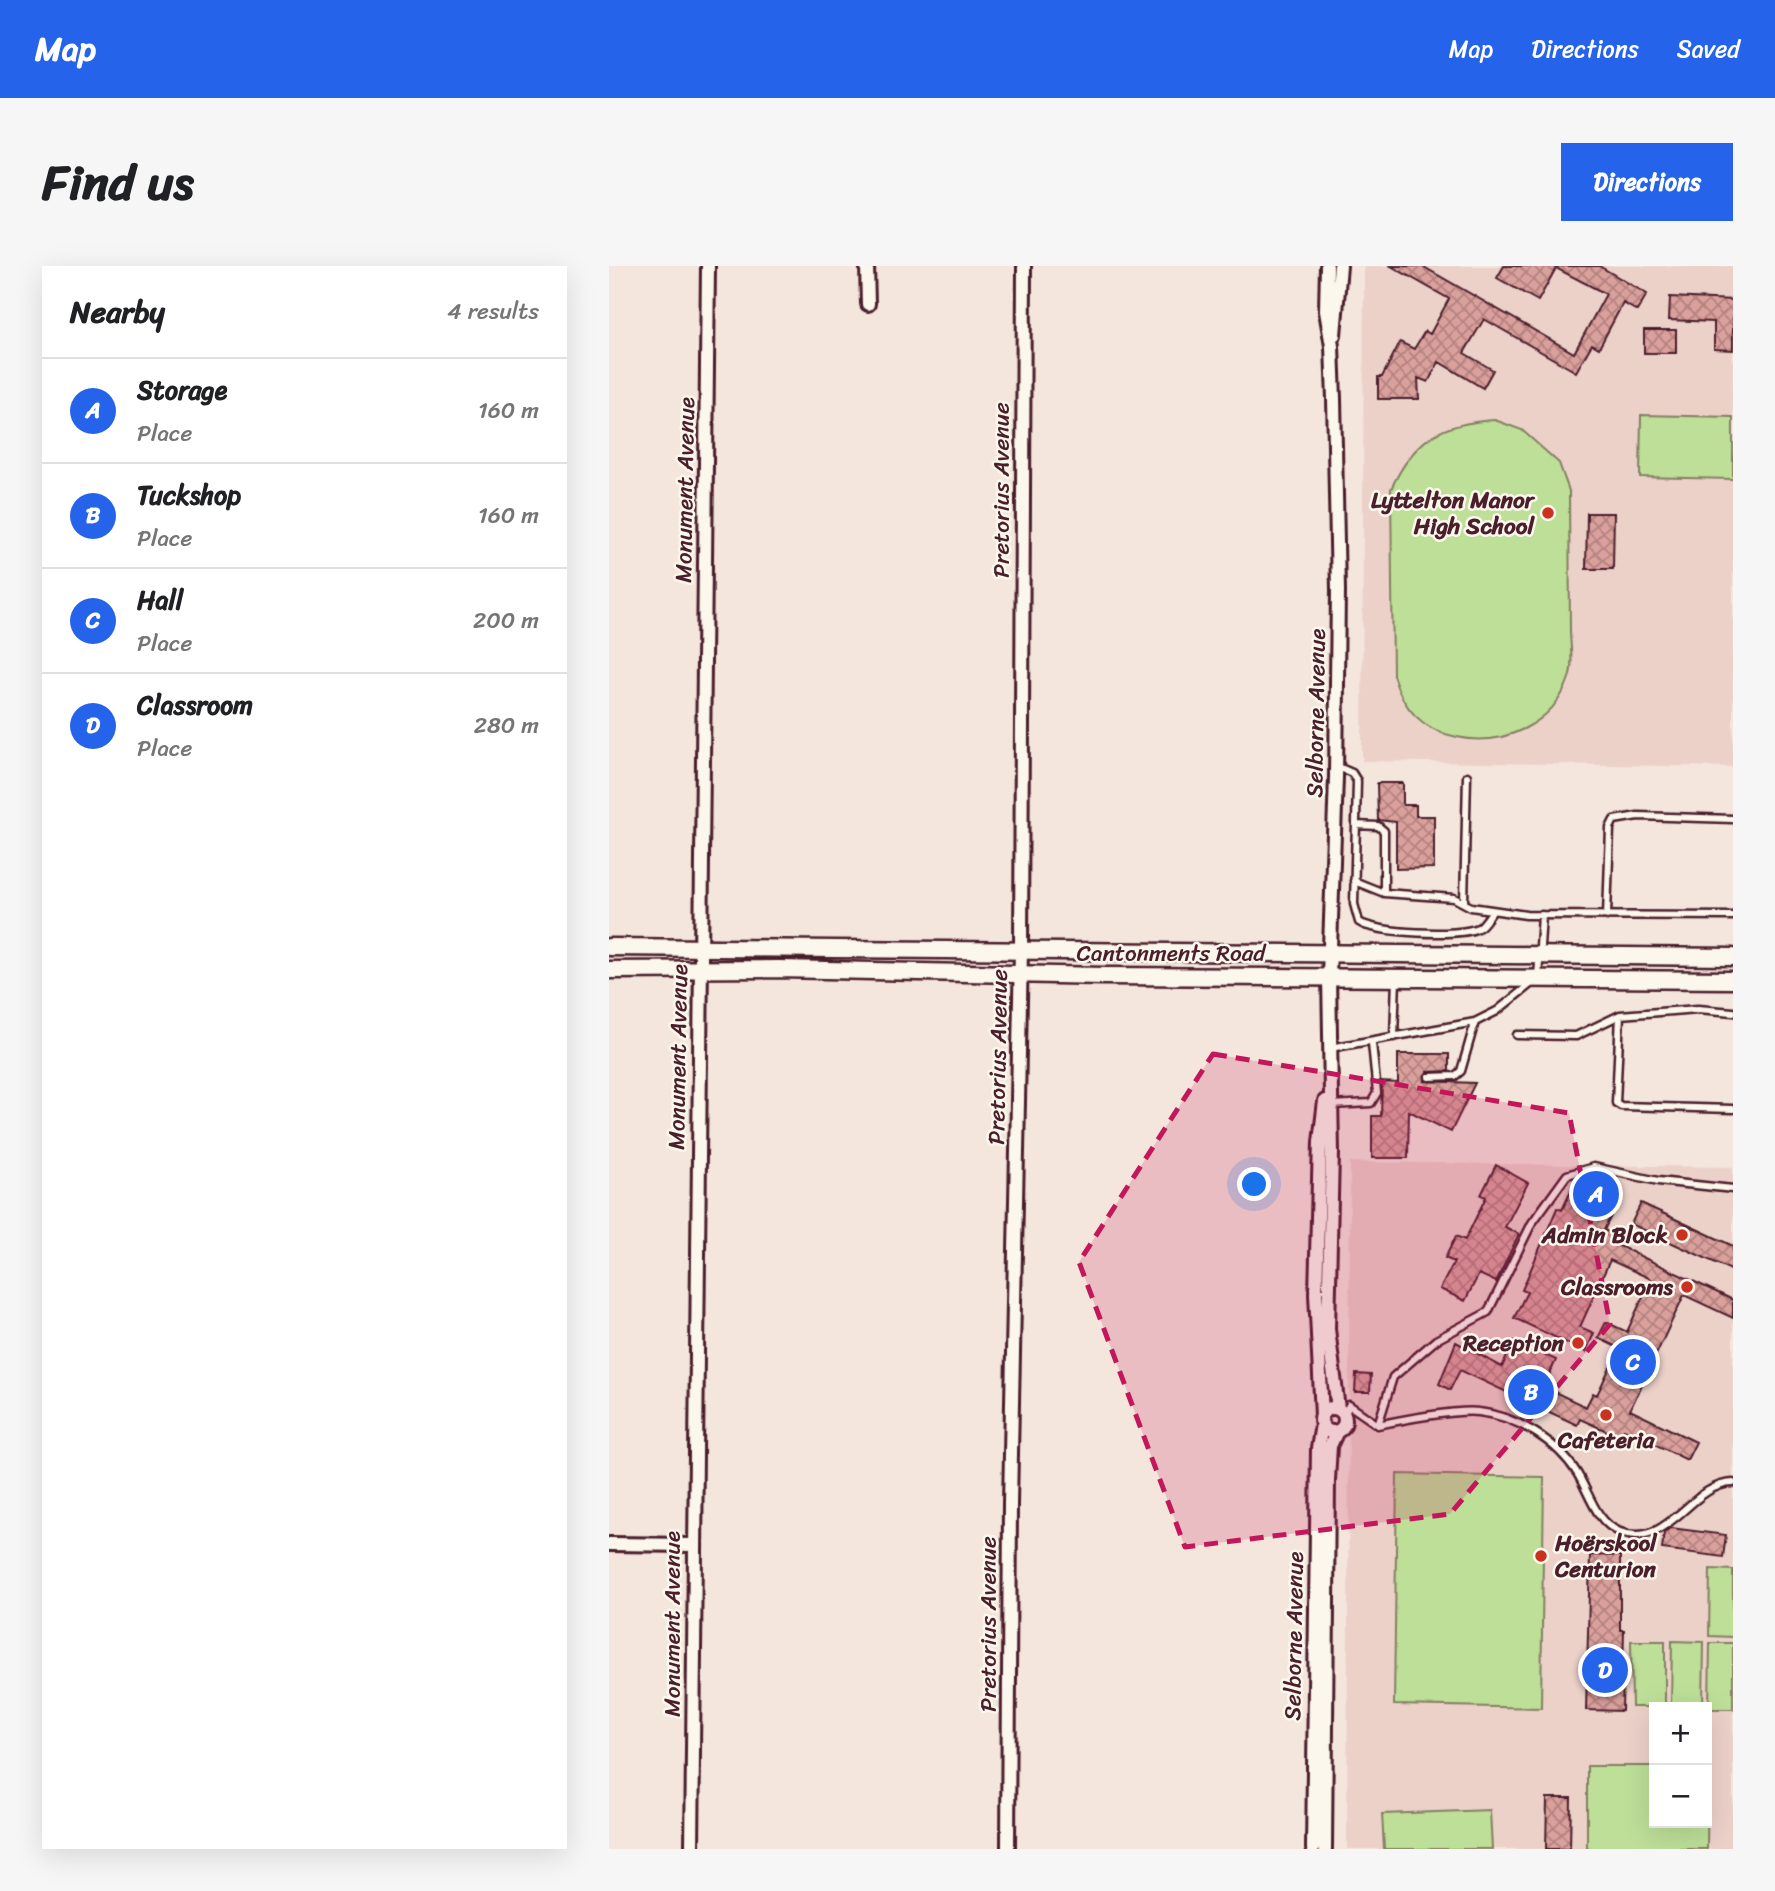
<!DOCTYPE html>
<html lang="en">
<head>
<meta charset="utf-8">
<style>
	body { margin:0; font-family:Sriracha,sans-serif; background:#f6f6f6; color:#202124 }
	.controls { position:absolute; right:21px; bottom:21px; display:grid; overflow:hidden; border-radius:0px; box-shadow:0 7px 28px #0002 }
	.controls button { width:63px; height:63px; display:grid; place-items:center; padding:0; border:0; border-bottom:2px solid #e0e0e0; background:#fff; color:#202124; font:35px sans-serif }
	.you { position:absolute; left:646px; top:919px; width:24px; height:24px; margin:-18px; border:5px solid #fff; border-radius:50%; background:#1a73e8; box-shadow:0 0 0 10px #1a73e833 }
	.badge { display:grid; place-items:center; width:46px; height:46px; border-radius:50%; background:#2563eb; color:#fff; font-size:23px; font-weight:700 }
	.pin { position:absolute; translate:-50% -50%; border:4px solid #fff; box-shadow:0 2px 7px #0006 }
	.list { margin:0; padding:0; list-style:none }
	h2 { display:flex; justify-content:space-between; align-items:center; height:91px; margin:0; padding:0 28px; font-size:30px }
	h2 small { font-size:23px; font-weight:400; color:#757577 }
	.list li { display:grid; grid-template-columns:46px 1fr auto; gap:21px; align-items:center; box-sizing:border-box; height:105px; padding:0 28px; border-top:2px solid #e0e0e0 }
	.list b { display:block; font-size:26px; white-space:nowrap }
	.list p { margin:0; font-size:23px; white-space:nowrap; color:#757577 }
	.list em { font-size:23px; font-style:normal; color:#757577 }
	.map { position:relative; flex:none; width:1124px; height:1583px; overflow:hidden; border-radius:0px }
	header { display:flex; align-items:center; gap:42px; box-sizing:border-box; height:98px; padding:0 35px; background:#2563eb; color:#fff }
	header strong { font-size:33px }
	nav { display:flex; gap:38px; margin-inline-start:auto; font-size:24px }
	.intro { display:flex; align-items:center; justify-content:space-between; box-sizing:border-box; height:168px; padding:0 42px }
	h1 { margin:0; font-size:49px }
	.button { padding:18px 32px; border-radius:0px; background:#2563eb; color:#fff; font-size:24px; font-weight:700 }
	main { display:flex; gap:42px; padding:0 42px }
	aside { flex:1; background:#fff; border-radius:0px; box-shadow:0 7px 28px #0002 }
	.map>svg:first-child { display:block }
</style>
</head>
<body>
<header>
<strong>Map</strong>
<nav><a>Map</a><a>Directions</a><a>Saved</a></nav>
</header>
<div class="intro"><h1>Find us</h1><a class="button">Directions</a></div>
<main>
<aside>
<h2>Nearby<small>4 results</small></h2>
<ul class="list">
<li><span class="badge">A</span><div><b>Storage</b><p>Place</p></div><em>160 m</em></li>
<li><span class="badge">B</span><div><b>Tuckshop</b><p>Place</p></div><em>160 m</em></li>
<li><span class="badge">C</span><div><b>Hall</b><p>Place</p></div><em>200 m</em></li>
<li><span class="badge">D</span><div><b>Classroom</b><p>Place</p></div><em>280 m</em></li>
</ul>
</aside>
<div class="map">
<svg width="1124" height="1583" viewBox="0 0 1124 1583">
	<defs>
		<pattern id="building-cross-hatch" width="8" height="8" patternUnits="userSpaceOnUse" patternTransform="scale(1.75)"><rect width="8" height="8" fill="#daa09c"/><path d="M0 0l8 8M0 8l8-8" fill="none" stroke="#b3827f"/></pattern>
	</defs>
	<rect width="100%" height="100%" fill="#f4e6dc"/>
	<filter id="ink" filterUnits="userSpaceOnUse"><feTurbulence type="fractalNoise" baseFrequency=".0143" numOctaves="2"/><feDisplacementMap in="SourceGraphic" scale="14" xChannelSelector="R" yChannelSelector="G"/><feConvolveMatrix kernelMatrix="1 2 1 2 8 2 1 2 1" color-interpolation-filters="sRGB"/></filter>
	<g filter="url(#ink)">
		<path fill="#ecd1c9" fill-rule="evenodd" d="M755,0H1124V501L753,495Z
			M741,896L1124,901V1583H738ZM1045,1441H1098V1557H1045Z"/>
		<path fill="#bddf98" stroke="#847f62" stroke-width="2" d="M1032,149L1124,151V213L1031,211Z
			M886,154L913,164L950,197L960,225C960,271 961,318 961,364C961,378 965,398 960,412C945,458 894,481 848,471C813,464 794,443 784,409L782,223C805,173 831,157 886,154Z
			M788,1208L935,1211L932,1442L785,1439Z
			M1101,1303L1124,1304V1371L1100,1370Z
			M1022,1375H1056V1441H1023Z
			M1063,1375L1095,1376L1094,1441H1062Z
			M1101,1377H1124V1443H1100Z
			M978,1500H1045V1557H1098L1099,1501L1098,1583H978Z
			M881,1544L883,1583H775L773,1548Z"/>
		<path fill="url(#building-cross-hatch)" stroke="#4a1f2b" stroke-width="2" d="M782,0H813L965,87L997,28L947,2L929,35L888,12L895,0H990L1038,28L1028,45L1014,37L990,82L983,78L967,106L875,53L855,87L884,104L874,122L830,96L819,116L809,112L810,133H769V111H773L791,76L805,83L816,65L821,68L840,33Z
			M1061,31L1124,34V84L1105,83V56L1060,54Z
			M1035,64H1067V87H1035Z
			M978,247H1005L1004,303H977Z
			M768,517H794V539H807V550H825V602L787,603V556L769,554Z
			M789,788H840V805L818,806L816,815L866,817L842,866L800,845L799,892H763V850H772L773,816L789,817Z
			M887,899L919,917L896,961L910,968L887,1016L870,1008L856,1035L831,1023L845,996L836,992L847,970L856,974L877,931L872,929Z
			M978,909L1014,926L995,964L1011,972L1008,979L1124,1034V1052L1075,1029L1021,1144L1087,1176L1078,1194L1015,1163L1011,1171L971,1153L968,1159L851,1104L841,1124L830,1118L847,1076L893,1101L905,1075L947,1094L935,1121L977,1141L984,1127L988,1129L1010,1082L989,1072L997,1056L1018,1066L1042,1013L1001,994L971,1061L985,1067L977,1086L905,1052L918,1026L913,1024L948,942L953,944L968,912Z
			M1032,937L1124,980V1005L1022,958Z
			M747,1108L762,1109L761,1126H746Z
			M1062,1262L1117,1269L1114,1291L1053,1283L1055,1266Z
			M981,1289L1011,1290V1364H1015L1013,1445L977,1444Z
			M938,1532H962L961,1583H937Z"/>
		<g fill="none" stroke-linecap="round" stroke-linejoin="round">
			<g stroke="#4a1f2b" stroke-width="11">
				<path id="lane" d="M727,500L743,507L748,515L745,638L750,656C766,667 851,671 869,662C874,660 879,651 883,646
					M747,559L769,560L775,565V627
					M745,615L775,627L845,632L862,641L917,649L1124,650
					M855,637L858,510
					M998,650L1001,562L1005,554L1029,550L1124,553
					M1011,749L1007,837L1012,840L1124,843
					M908,769L967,770L1011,749L1089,743L1124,746
					M785,771L787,713
					M721,782L866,756L888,745L929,712L933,649
					M820,811L846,810L852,805L866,756
					M721,839L762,837L768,827L763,777
					M735,1150L740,1139L769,1159C791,1154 850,1143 870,1146C907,1150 948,1175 968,1207C980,1226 987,1257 1011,1266C1060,1284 1081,1218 1124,1217
					M769,1159L784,1111L827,1074L879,1046L923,957L958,909L985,901L1049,915L1124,923"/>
			</g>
			<g stroke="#4a1f2b" stroke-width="18">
				<path id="street" d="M258,0L259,38
					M718,0L717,45L723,80L725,133L729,324L727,511L720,710L723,887L719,1063L729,1143
					M725,69L731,0
					M712 1154a12 12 0 1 1 24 0a12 12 0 1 1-24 0Z
					M713,1150L707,1028L711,876L716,835
					M0,1278L84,1279
					M83,1583L99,0
					M399,1583L401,1238L412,684L415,0
					M704,1583L709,1183L713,1158
					M716,1583L719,1214L721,1180L728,1165"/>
			</g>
			<g stroke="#4a1f2b" stroke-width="21">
				<path id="secondary" d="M0,681L1124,691
					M0,704L170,703L495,710L1124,714"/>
			</g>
			<use href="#lane" stroke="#fbf7ec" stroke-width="6"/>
			<use href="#street" stroke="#fbf7ec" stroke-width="12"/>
			<use href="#secondary" stroke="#fbf7ec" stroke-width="16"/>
		</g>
	</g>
	<path fill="#c2185b" fill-opacity="0.2" stroke="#c2185b" stroke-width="5" stroke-dasharray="14 9" stroke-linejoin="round" d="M604,788L960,847L1001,1058L841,1248L576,1281L470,996Z"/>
	<g fill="#c8321e" stroke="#fbf7ec" stroke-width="2.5">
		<circle cx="939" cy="247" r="7"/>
		<circle cx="1073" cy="969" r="7"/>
		<circle cx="1078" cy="1021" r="7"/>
		<circle cx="969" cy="1077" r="7"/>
		<circle cx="997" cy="1149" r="7"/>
		<circle cx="932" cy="1290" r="7"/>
	</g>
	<g text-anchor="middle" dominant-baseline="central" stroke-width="5" stroke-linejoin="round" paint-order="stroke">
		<g font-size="23" fill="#4a1f2b" stroke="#fbf7ec">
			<text transform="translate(76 224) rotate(-89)">Monument Avenue</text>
			<text transform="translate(392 224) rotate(-90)">Pretorius Avenue</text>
			<text transform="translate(707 447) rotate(-89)">Selborne Avenue</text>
			<text x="562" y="687">Cantonments Road</text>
			<text transform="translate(69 791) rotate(-89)">Monument Avenue</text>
			<text transform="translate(389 791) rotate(-89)">Pretorius Avenue</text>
			<text transform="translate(63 1358) rotate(-90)">Monument Avenue</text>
			<text transform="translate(379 1358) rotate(-90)">Pretorius Avenue</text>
			<text transform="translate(685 1370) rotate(-89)">Selborne Avenue</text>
		</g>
		<g font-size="23" font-weight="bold" fill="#4a1f2b" stroke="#fbf7ec" text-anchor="end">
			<text x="925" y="234">Lyttelton Manor<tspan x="925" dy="26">High School</tspan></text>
			<text x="1059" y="969">Admin Block</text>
			<text x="1064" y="1021">Classrooms</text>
			<text x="955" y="1077">Reception</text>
			<text x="997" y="1174" text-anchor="middle">Cafeteria</text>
			<text x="946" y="1277" text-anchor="start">Hoërskool<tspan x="946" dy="26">Centurion</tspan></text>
		</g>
	</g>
</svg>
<div class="controls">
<button>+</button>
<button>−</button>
</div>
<div class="you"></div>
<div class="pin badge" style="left:987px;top:928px">A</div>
<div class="pin badge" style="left:922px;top:1126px">B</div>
<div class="pin badge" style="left:1024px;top:1096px">C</div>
<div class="pin badge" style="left:996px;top:1404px">D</div>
</div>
</main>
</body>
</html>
